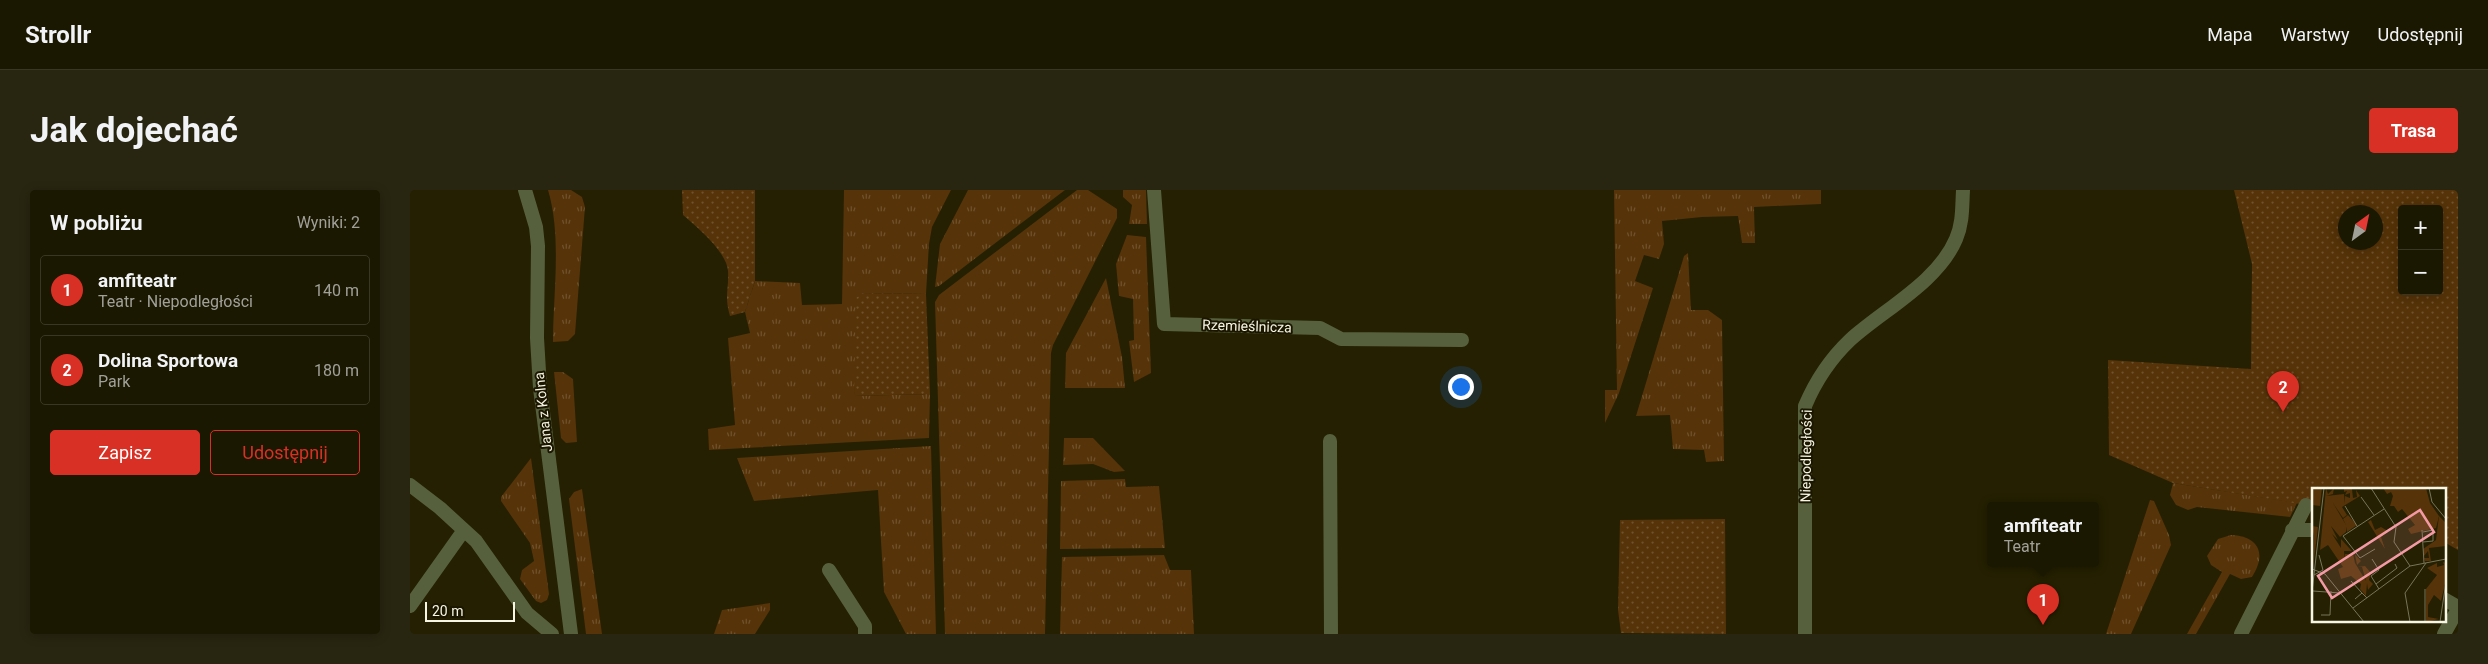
<!DOCTYPE html>
<html lang="pl">
<head>
<meta charset="utf-8">
<style>
	body { margin:0; font-family:Roboto,sans-serif; background:#282510; color:#f1f3f6 }
	.controls { position:absolute; right:15px; top:15px; display:grid; overflow:hidden; border-radius:5px; box-shadow:0 2px 12px #0003 }
	.controls button { width:45px; height:45px; display:grid; place-items:center; padding:0; border:0; border-bottom:1px solid #393723; background:#1b1801; color:#f1f3f6; font:25px sans-serif }
	.compass { position:absolute; left:1928px; top:15px; width:45px; height:45px; border-radius:50%; background:#1b1801; box-shadow:0 2px 12px #0003; rotate:33deg }
	.scale { position:absolute; left:15px; bottom:12px; width:90px; box-sizing:border-box; padding-left:5px; border:2px solid #f7f5e3; border-top:0; font-size:14px; line-height:18px; white-space:nowrap; color:#f7f5e3; -webkit-text-stroke:4px #1a1600; paint-order:stroke }
	.you { position:absolute; left:1050px; top:196px; width:18px; height:18px; margin:-12px; border:4px solid #fff; border-radius:50%; background:#1a73e8; box-shadow:0 0 0 8px #1a73e833 }
	.badge { display:grid; place-items:center; width:32px; height:32px; border-radius:50%; background:#d93025; color:#fff; font-size:16px; font-weight:700 }
	.pin { position:absolute; translate:-50% -41px; filter:drop-shadow(0 1px 2px #0008) }
	.pin::after { content:''; position:absolute; top:26px; width:18px; height:15px; background:inherit; clip-path:polygon(0 0,100% 0,50% 100%) }
	.popup { position:absolute; left:1577px; top:312px; width:112px; height:65px; box-sizing:border-box; display:grid; place-content:center; border-radius:5px; background:#1b1801; filter:drop-shadow(0 1px 4px #0005); font-size:16px; white-space:nowrap; color:#a0a099 }
	.popup b { font-size:19px; color:#f1f3f6 }
	.popup::after { content:''; position:absolute; left:50%; top:100%; margin-left:-10px; border:10px solid transparent; border-top-color:#1b1801 }
	.list { margin:0; padding:0; list-style:none }
	h2 { display:flex; justify-content:space-between; align-items:center; height:65px; margin:0; padding:0 20px; font-size:21px }
	h2 small { font-size:16px; font-weight:400; color:#a0a099 }
	.list li { display:grid; grid-template-columns:32px 1fr auto; gap:15px; align-items:center; box-sizing:border-box; height:70px; margin:0 10px 10px; padding:0 10px; border:1px solid #393723; border-radius:5px }
	.list b { display:block; font-size:19px; white-space:nowrap }
	.list p { margin:0; font-size:16px; white-space:nowrap; color:#a0a099 }
	.list em { font-size:16px; font-style:normal; color:#a0a099 }
	.actions { display:flex; gap:10px; padding:15px 20px }
	.actions a { flex:1; padding:11px 0; border:1px solid #d93025; border-radius:5px; text-align:center; font-size:18px; color:#d93025 }
	.actions .main { background:#d93025; color:#fff }
	.map { position:relative; flex:none; width:2048px; height:444px; overflow:hidden; border-radius:5px }
	header { display:flex; align-items:center; gap:30px; box-sizing:border-box; height:70px; padding:0 25px; background:#1b1801; border-bottom:1px solid #393723 }
	header strong { font-size:24px }
	nav { display:flex; gap:28px; margin-inline-start:auto; font-size:18px }
	.intro { display:flex; align-items:center; justify-content:space-between; box-sizing:border-box; height:120px; padding:0 30px }
	h1 { margin:0; font-size:35px }
	.button { padding:12px 22px; border-radius:5px; background:#d93025; color:#fff; font-size:18px; font-weight:700 }
	main { display:flex; gap:30px; padding:0 30px }
	aside { flex:1; background:#1b1801; border-radius:5px; box-shadow:0 2px 12px #0003 }
	.map>svg:first-child { display:block }
</style>
</head>
<body>
<header>
<strong>Strollr</strong>
<nav><a>Mapa</a><a>Warstwy</a><a>Udostępnij</a></nav>
</header>
<div class="intro"><h1>Jak dojechać</h1><a class="button">Trasa</a></div>
<main>
<aside>
<h2>W pobliżu<small>Wyniki: 2</small></h2>
<ul class="list">
<li><span class="badge">1</span><div><b>amfiteatr</b><p>Teatr · Niepodległości</p></div><em>140 m</em></li>
<li><span class="badge">2</span><div><b>Dolina Sportowa</b><p>Park</p></div><em>180 m</em></li>
</ul>
<div class="actions"><a class="main">Zapisz</a><a>Udostępnij</a></div>
</aside>
<div class="map">
<svg width="2048" height="444" viewBox="0 0 2048 444">
	<defs>
		<pattern id="grass-tufts" width="24" height="20" patternUnits="userSpaceOnUse" patternTransform="scale(1.25)"><rect width="24" height="20" fill="#563308"/><path d="M3 7l-1-3M5 7V3M7 7l1-3M15 17l-1-3M17 17v-4M19 17l1-3" fill="none" stroke="#6f512c"/></pattern>
		<pattern id="park-dots" width="8" height="8" patternUnits="userSpaceOnUse" patternTransform="scale(1.25)"><rect width="8" height="8" fill="#563308"/><path d="M2 2h.1M6 6h.1" fill="none" stroke="#6f512c" stroke-width="1.8" stroke-linecap="round"/></pattern>
	</defs>
	<rect width="100%" height="100%" fill="#242001"/>
	<path fill="url(#grass-tufts)" d="M138,0H161L172,7L175,17L165,144L158,151L143,152C143,104 152,47 138,0Z
		M434,0H541L522,37L519,54L516,104L453,103L444,206L520,204L519,248L299,260L298,239L325,235L318,148L340,143L335,122L345,91L390,93L392,115L432,114Z
		M558,0H655L529,96L525,97L530,54Z
		M667,0H678L707,19V28L643,155L641,163L635,444H535L525,112L529,105Z
		M713,0H736L737,34H719L722,15L713,7Z
		M1204,0H1411V14L1344,17L1345,53H1332L1328,26L1292,27L1252,31L1254,54L1249,69L1234,65L1225,91L1243,98L1209,203L1195,233V200H1207Z
		M717,45L736,47L741,183L724,192L719,151L724,150L723,109L709,106L706,74Z
		M1278,63L1281,120H1298L1312,130L1314,271L1296,272L1294,260L1263,259L1260,225L1226,226L1274,66Z
		M696,88L712,167L715,198H655L656,163Z
		M153,182L163,189L167,252L156,253L151,248L144,182Z
		M654,248H683L715,281L704,282L683,274L653,275Z
		M521,256L526,444H496L474,402L468,300L344,311L327,268Z
		M121,268L139,404L137,410L131,413L126,411L110,389L112,380L124,371L120,353L91,311V307Z
		M715,289L716,297L749,296L755,358L650,359L651,291Z
		M1763,293L1887,313L1880,327L1787,317L1778,320L1766,315L1760,305Z
		M172,299L192,444H176L159,309L164,302Z
		M1740,310L1744,311L1759,345L1761,355L1721,444H1696Z
		M1821,345C1849,346 1857,364 1842,387L1831,389L1820,384L1786,444H1777L1812,382L1801,375L1797,366L1808,349Z
		M754,365L760,380H781L784,444H650L652,367Z
		M360,413V420L345,444H304L312,420Z"/>
	<path fill="url(#park-dots)" fill-rule="evenodd" d="M272,0H345V91L335,122L320,126C314,106 319,100 318,81C317,62 286,36 273,25Z
		M1824,0H2048V360L2034,352V299H1903V319L1896,315L1763,293L1699,265L1698,170L1841,179L1842,74ZM1992,19H2029V101H1992ZM1936,22H1966V52H1936Z
		M453,103L516,104L520,204L444,206L446,108Z
		M1315,329L1316,444L1211,443L1208,420L1210,330Z"/>
	<g fill="none" stroke-linecap="round" stroke-linejoin="round">
		<path stroke="#56603c" stroke-width="14" d="M920,251L921,444
			M0,295L30,318L66,351L117,423L142,444
			M1882,340H1903
			M419,380L455,436V444
			M2034,409L2048,417
			M0,416L54,340
			M1831,444L1896,315
			M2034,444L2048,419"/>
		<path stroke="#56603c" stroke-width="14" d="M115,0L126,37L128,56L127,148L130,198L161,444
			M744,0L754,134L910,138L931,149L1052,150
			M1395,444V216C1406,190 1420,169 1440,150C1473,120 1528,92 1546,49C1553,33 1552,17 1553,0"/>
	</g>
	<g text-anchor="middle" dominant-baseline="central" stroke-width="4" stroke-linejoin="round" paint-order="stroke">
		<g font-size="14" fill="#f7f5e3" stroke="#1a1600">
			<text transform="translate(837 136) rotate(2)">Rzemieślnicza</text>
			<text transform="translate(133 222) rotate(-96)">Jana z Kolna</text>
			<text transform="translate(1396 266) rotate(-89)">Niepodległości</text>
		</g>
	</g>
	<g transform="translate(1902 298)">
		<rect width="134" height="134" fill="#242001"/>
		<path d="M0,0H10L8,18L0,17ZM14,0L16,6L22,0L21,6L14,8L32,6L33,16V8L38,10V5L33,7L35,3L32,4V0H41L37,1H40L41,10L45,9L44,2L48,8L30,19L35,27L31,30L21,15L34,37L31,31L36,27L45,37L35,44L34,39V44L28,49L19,38L26,52L20,46L29,60V51L49,73L45,77L43,67L40,63H32L33,73V66H41L43,75L54,93L50,79H46L53,78L59,85L57,92L61,96L56,102L55,95L54,108L48,101L49,96L39,88L29,91L26,81L31,79L16,57L8,62ZM127,28L134,35V58L117,60L119,73H113L112,70H117L116,63L112,68L111,61L124,52ZM59,32L63,42L69,39L76,43L69,49L73,61L56,34ZM0,38L6,39L1,80L2,48L1,44L0,54ZM131,74L134,75V92L129,113L122,107L116,117V129L127,131L114,134V101L125,87L115,80L125,75V79L132,77Z" fill="#563308"/>
		<path d="M71,0H114L118,15L127,28L124,40L99,46L96,41L103,37L90,21L86,24L82,18H78L81,8L79,4L75,6Z" fill="#563308"/>
		<path fill="none" stroke="#78755b" stroke-width="1" d="M59,0L84,39L82,54L98,78M117,0L120,14L134,31M49,9L62,27M33,18L45,38M110,42L112,75M111,44L121,42V53L111,54M63,61L48,70L31,48L72,21M60,71L67,82L59,88L67,101M0,81L13,86L52,134M2,87L11,82L7,67M39,93L50,105M64,96L85,80L83,76M113,101V134M1,103L28,105M0,104L12,0M43,111L50,105L55,110M41,120L98,78L134,71M9,127H18L19,103M98,134L93,105L114,75M128,134L134,94"/>
		<path fill="#f49aa5" fill-opacity="0.15" stroke="#f49aa5" stroke-width="2.5" d="M108,22L122,44L20,110L6,88Z"/>
		<rect width="134" height="134" fill="none" stroke="#f7f5e3" stroke-width="2.5"/>
	</g>
</svg>
<div class="controls">
<button>+</button>
<button>−</button>
</div>
<svg class="compass" viewBox="-18 -18 36 36"><path d="M0-13l5 13h-10z" fill="#e53935"/><path d="M0 13l5-13h-10z" fill="#a0a099"/></svg>
<div class="scale">20 m</div>
<div class="you"></div>
<div class="pin badge" style="left:1633px;top:435px">1</div>
<div class="popup"><b>amfiteatr</b>Teatr</div>
<div class="pin badge" style="left:1873px;top:222px">2</div>
</div>
</main>
</body>
</html>
